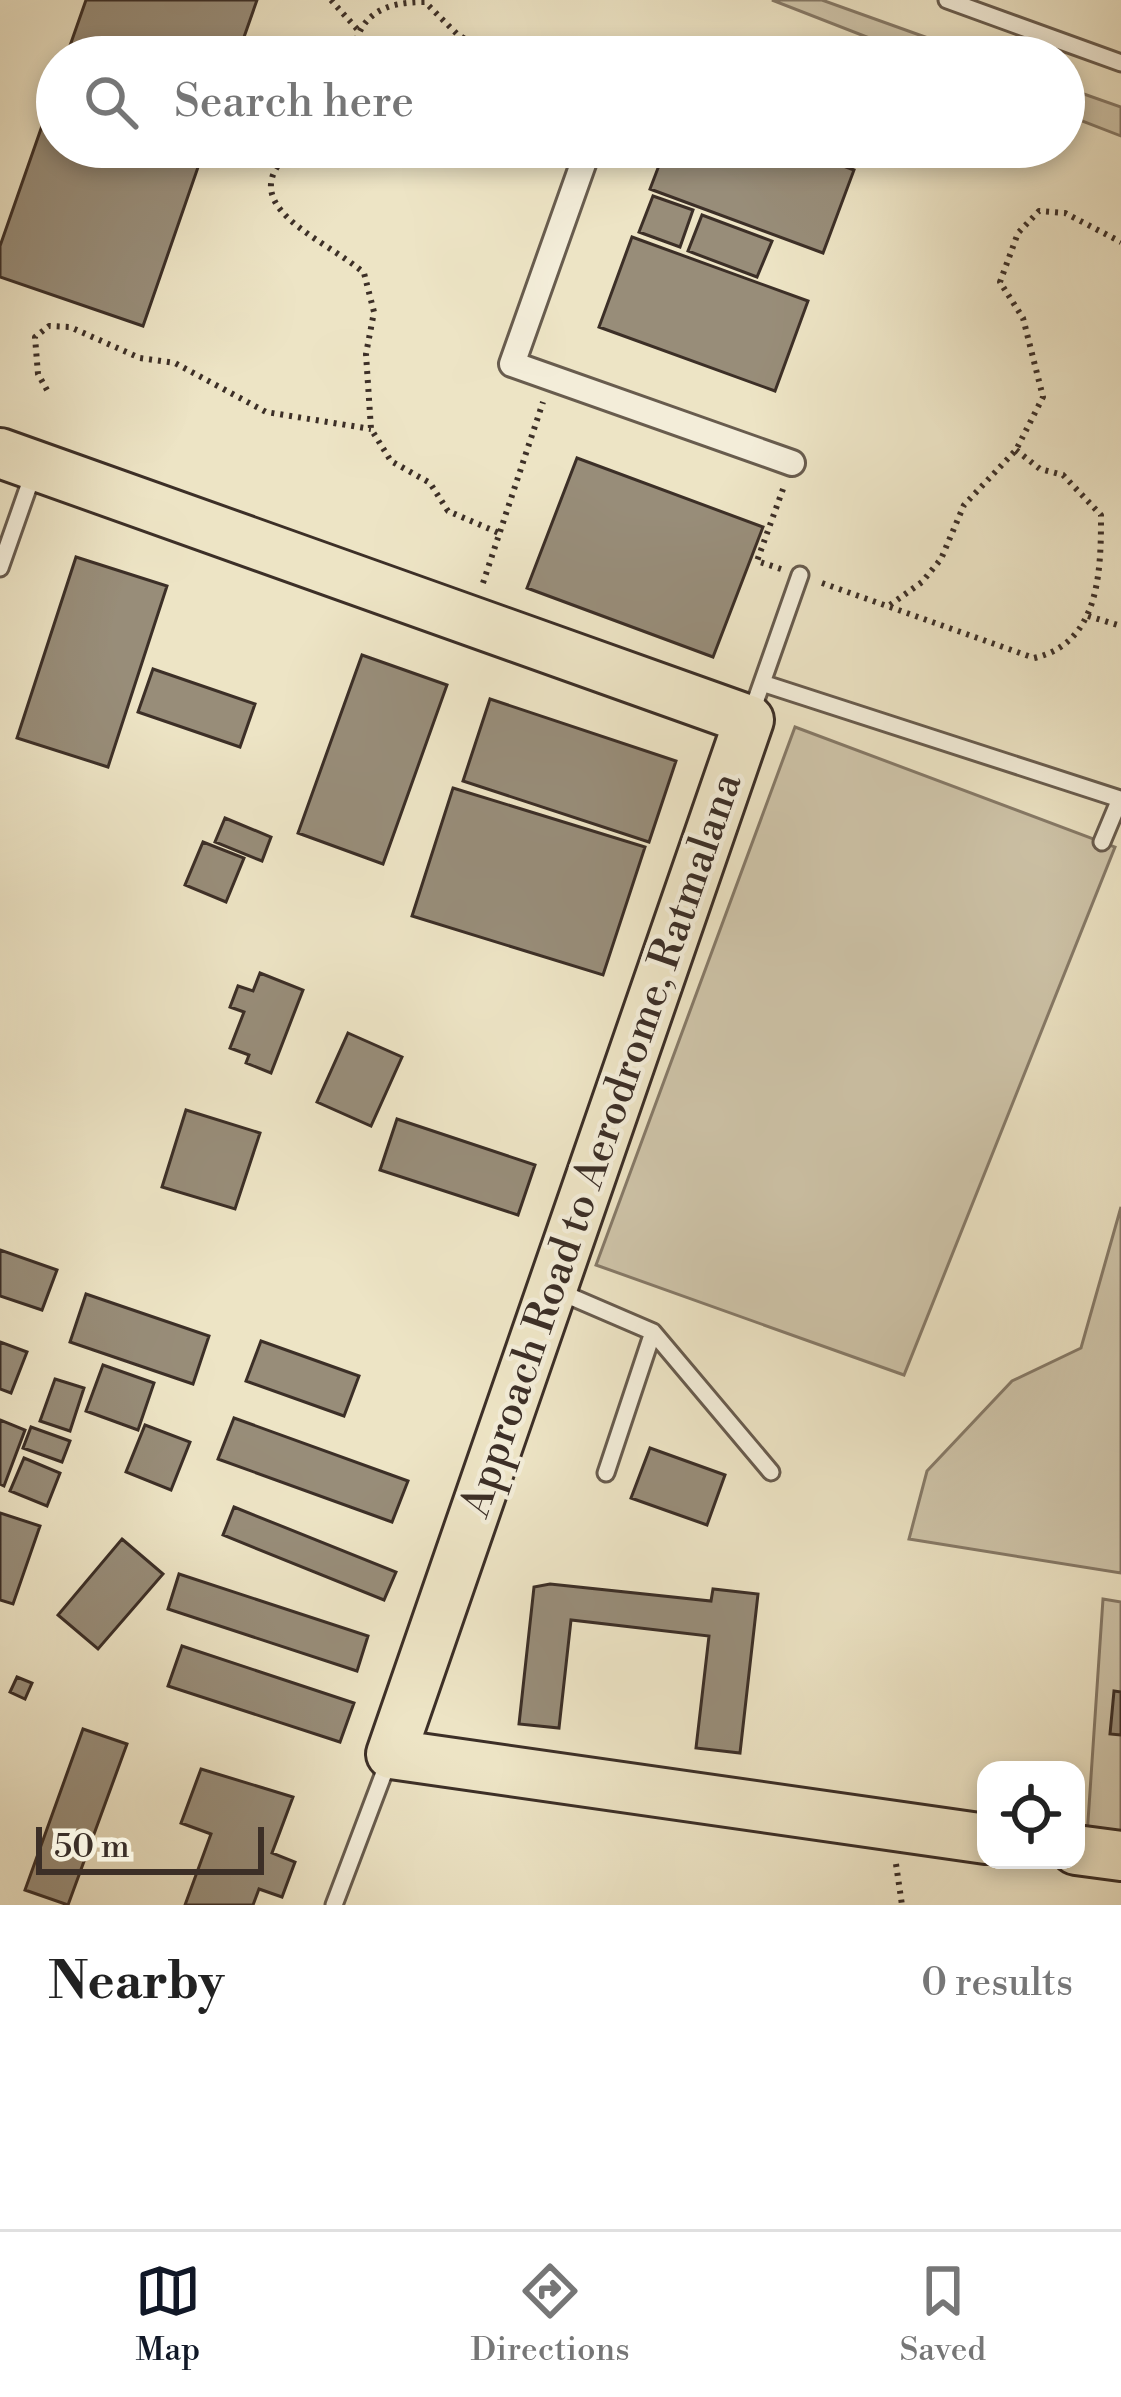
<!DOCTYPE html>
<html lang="en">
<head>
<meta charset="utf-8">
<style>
	body { margin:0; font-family:"Libre Bodoni",serif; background:#f2f2f2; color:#222 }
	.controls { position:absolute; right:36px; bottom:36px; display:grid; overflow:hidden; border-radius:24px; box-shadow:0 6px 18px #0003 }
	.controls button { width:108px; height:108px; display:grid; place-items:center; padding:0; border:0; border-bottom:3px solid #e0e0e0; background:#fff; color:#222; font:60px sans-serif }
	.scale { position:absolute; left:36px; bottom:30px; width:228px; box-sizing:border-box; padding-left:12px; border:6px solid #3c2f27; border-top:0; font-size:33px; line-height:42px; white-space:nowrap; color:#3c2f27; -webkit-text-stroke:9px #f3edd9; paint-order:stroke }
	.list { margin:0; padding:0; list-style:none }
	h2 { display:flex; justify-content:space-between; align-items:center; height:156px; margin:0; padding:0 48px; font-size:51px }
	h2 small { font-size:39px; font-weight:400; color:#767676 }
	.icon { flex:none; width:66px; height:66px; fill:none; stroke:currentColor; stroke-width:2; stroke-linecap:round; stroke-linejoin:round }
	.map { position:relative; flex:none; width:1121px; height:1905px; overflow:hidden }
	.search { position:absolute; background:#fff; box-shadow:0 6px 18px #0003; left:36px; right:36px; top:36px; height:132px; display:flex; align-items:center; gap:30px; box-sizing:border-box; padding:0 42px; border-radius:66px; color:#767676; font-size:45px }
	.sheet { height:324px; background:#fff }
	nav { display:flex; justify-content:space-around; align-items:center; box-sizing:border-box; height:168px; border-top:3px solid #e0e0e0; background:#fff; font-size:33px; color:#767676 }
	nav a { display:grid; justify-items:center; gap:6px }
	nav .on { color:#111827 }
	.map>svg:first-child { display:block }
</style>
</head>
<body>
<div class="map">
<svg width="1121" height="1905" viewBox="0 0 1121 1905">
	<rect width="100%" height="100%" fill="#ede4c5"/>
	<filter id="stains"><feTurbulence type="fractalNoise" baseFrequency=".00167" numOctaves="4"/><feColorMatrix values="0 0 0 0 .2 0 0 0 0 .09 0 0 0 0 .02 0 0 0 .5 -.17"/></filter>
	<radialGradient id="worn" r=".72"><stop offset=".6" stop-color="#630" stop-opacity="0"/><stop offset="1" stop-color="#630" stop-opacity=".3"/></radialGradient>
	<path fill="#cfc5aa" stroke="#867a68" stroke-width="3" d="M772,0H822L981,57H918Z
		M1064,87L1121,107V136L1064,114Z
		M795,727L1115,847L904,1375L596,1265Z
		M1121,1207V1573L909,1539L927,1471L1012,1381L1081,1348Z
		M1103,1599L1121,1602V1840L1087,1836Z"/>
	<path fill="#988d79" stroke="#3c2f27" stroke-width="3" d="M86,0H257L237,57H66Z
		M57,83V147H205L143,326L0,277V246Z
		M666,147H793L854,170L823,253L650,189Z
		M653,196L693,210L680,247L639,232Z
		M702,215L772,241L757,277L688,251Z
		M632,237L808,301L775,391L599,327Z
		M577,458L763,527L713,657L527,588Z
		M76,557L167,586L108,767L17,738Z
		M362,655L447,685L383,864L298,833Z
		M153,669L255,704L240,747L138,712Z
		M490,699L676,761L649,842L463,781Z
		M453,788L645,847L603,975L412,916Z
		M225,818L271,837L262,861L215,842Z
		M203,842L244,858L226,902L185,885Z
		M260,973L303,990L271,1073L246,1063L249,1055L230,1048L244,1012L230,1007L238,986L253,991Z
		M348,1033L402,1057L371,1126L317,1102Z
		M186,1110L260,1133L235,1209L162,1187Z
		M397,1119L535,1165L518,1215L380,1170Z
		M0,1250L57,1270L42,1310L0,1296Z
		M86,1294L209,1336L193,1384L70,1342Z
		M261,1341L359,1376L344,1416L246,1381Z
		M0,1342L27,1352L11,1393L0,1389Z
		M103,1365L154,1383L138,1430L86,1411Z
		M55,1379L84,1388L70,1431L40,1421Z
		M234,1418L408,1481L392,1522L218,1459Z
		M0,1420L25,1430L4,1486L0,1484Z
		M145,1425L190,1442L171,1490L126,1472Z
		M31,1427L70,1441L62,1462L23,1448Z
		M650,1448L725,1475L707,1525L631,1498Z
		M24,1458L60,1473L47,1506L10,1491Z
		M234,1507L396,1572L384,1600L223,1535Z
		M0,1513L40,1526L13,1604L0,1600Z
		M122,1539L163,1574L98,1649L58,1615Z
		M179,1574L368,1636L357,1671L168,1609Z
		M550,1584L711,1601L713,1589L758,1594L740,1753L696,1748L709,1636L571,1620L559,1728L519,1724L534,1587Z
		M182,1646L354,1703L340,1742L168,1686Z
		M17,1677L32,1683L25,1699L10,1692Z
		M1114,1691L1121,1692V1735L1110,1734Z
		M83,1729L127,1744L68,1905L25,1890Z
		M201,1769L293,1797L272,1853L295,1862L282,1897L259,1889L253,1905H185L211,1834L181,1823Z"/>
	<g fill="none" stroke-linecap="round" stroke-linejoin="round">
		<g stroke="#685c4e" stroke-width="21">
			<path id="service" d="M947,0L1121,63
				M0,568L33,474
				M762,683L1120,799L1102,842
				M751,714L800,575
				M560,1292L653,1332L771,1472
				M606,1473L653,1332
				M334,1905L390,1757"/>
		</g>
		<g stroke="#685c4e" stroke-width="30">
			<path id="pedestrian" d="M589,147L512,364L792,463"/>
		</g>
		<g stroke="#3c2f27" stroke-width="54">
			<path id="primary" d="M0,453L749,720L391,1754L986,1839
				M1076,1850L1121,1856"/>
		</g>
		<path stroke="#3c2f27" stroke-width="6" stroke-dasharray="3 6" stroke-linecap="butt" d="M331,0L357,29
			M352,57C359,14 383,2 425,2L457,34L486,52L535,57
			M296,147C225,204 323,237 364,273L374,312L366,354L371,429L391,461L430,483L448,511L499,533
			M47,390L38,374L35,337L49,326L70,327L140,358L175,363L266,412L371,429
			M781,569L757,561L783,489
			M483,583L543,402
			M822,583L1034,658C1100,643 1101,571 1101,515L1063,475L1040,469L1016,450
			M890,605L922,582L941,559L964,505L1016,450L1043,397L1023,318L1000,282L1018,233L1039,211L1065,213L1121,242
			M1088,616L1121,626
			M896,1864L902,1905"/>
		<use href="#service" stroke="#f3edd9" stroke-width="15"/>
		<use href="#pedestrian" stroke="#f3edd9" stroke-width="24"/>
		<use href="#primary" stroke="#ede4c5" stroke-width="48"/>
	</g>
	<g text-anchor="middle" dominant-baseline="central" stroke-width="9" stroke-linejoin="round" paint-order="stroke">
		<g font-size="42" fill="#3c2f27" stroke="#f3edd9">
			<text transform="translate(602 1145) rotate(-71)">Approach Road to Aerodrome, Ratmalana</text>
		</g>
	</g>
	<rect width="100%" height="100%" filter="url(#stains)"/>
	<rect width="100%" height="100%" fill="url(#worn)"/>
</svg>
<div class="controls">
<button><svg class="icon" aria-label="locate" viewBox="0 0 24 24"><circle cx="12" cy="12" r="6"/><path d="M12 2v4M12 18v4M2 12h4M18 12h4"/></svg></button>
</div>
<div class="scale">50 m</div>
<div class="search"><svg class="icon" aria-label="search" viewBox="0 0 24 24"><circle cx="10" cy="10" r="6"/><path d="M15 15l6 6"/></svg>Search here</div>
</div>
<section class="sheet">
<h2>Nearby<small>0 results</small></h2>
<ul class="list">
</ul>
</section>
<nav>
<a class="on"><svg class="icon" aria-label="map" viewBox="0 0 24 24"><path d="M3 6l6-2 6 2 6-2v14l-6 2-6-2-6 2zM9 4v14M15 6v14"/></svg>Map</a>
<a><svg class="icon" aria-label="directions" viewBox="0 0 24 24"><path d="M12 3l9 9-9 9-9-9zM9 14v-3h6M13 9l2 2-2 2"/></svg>Directions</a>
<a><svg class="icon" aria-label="saved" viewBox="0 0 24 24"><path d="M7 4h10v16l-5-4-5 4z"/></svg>Saved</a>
</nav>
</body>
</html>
